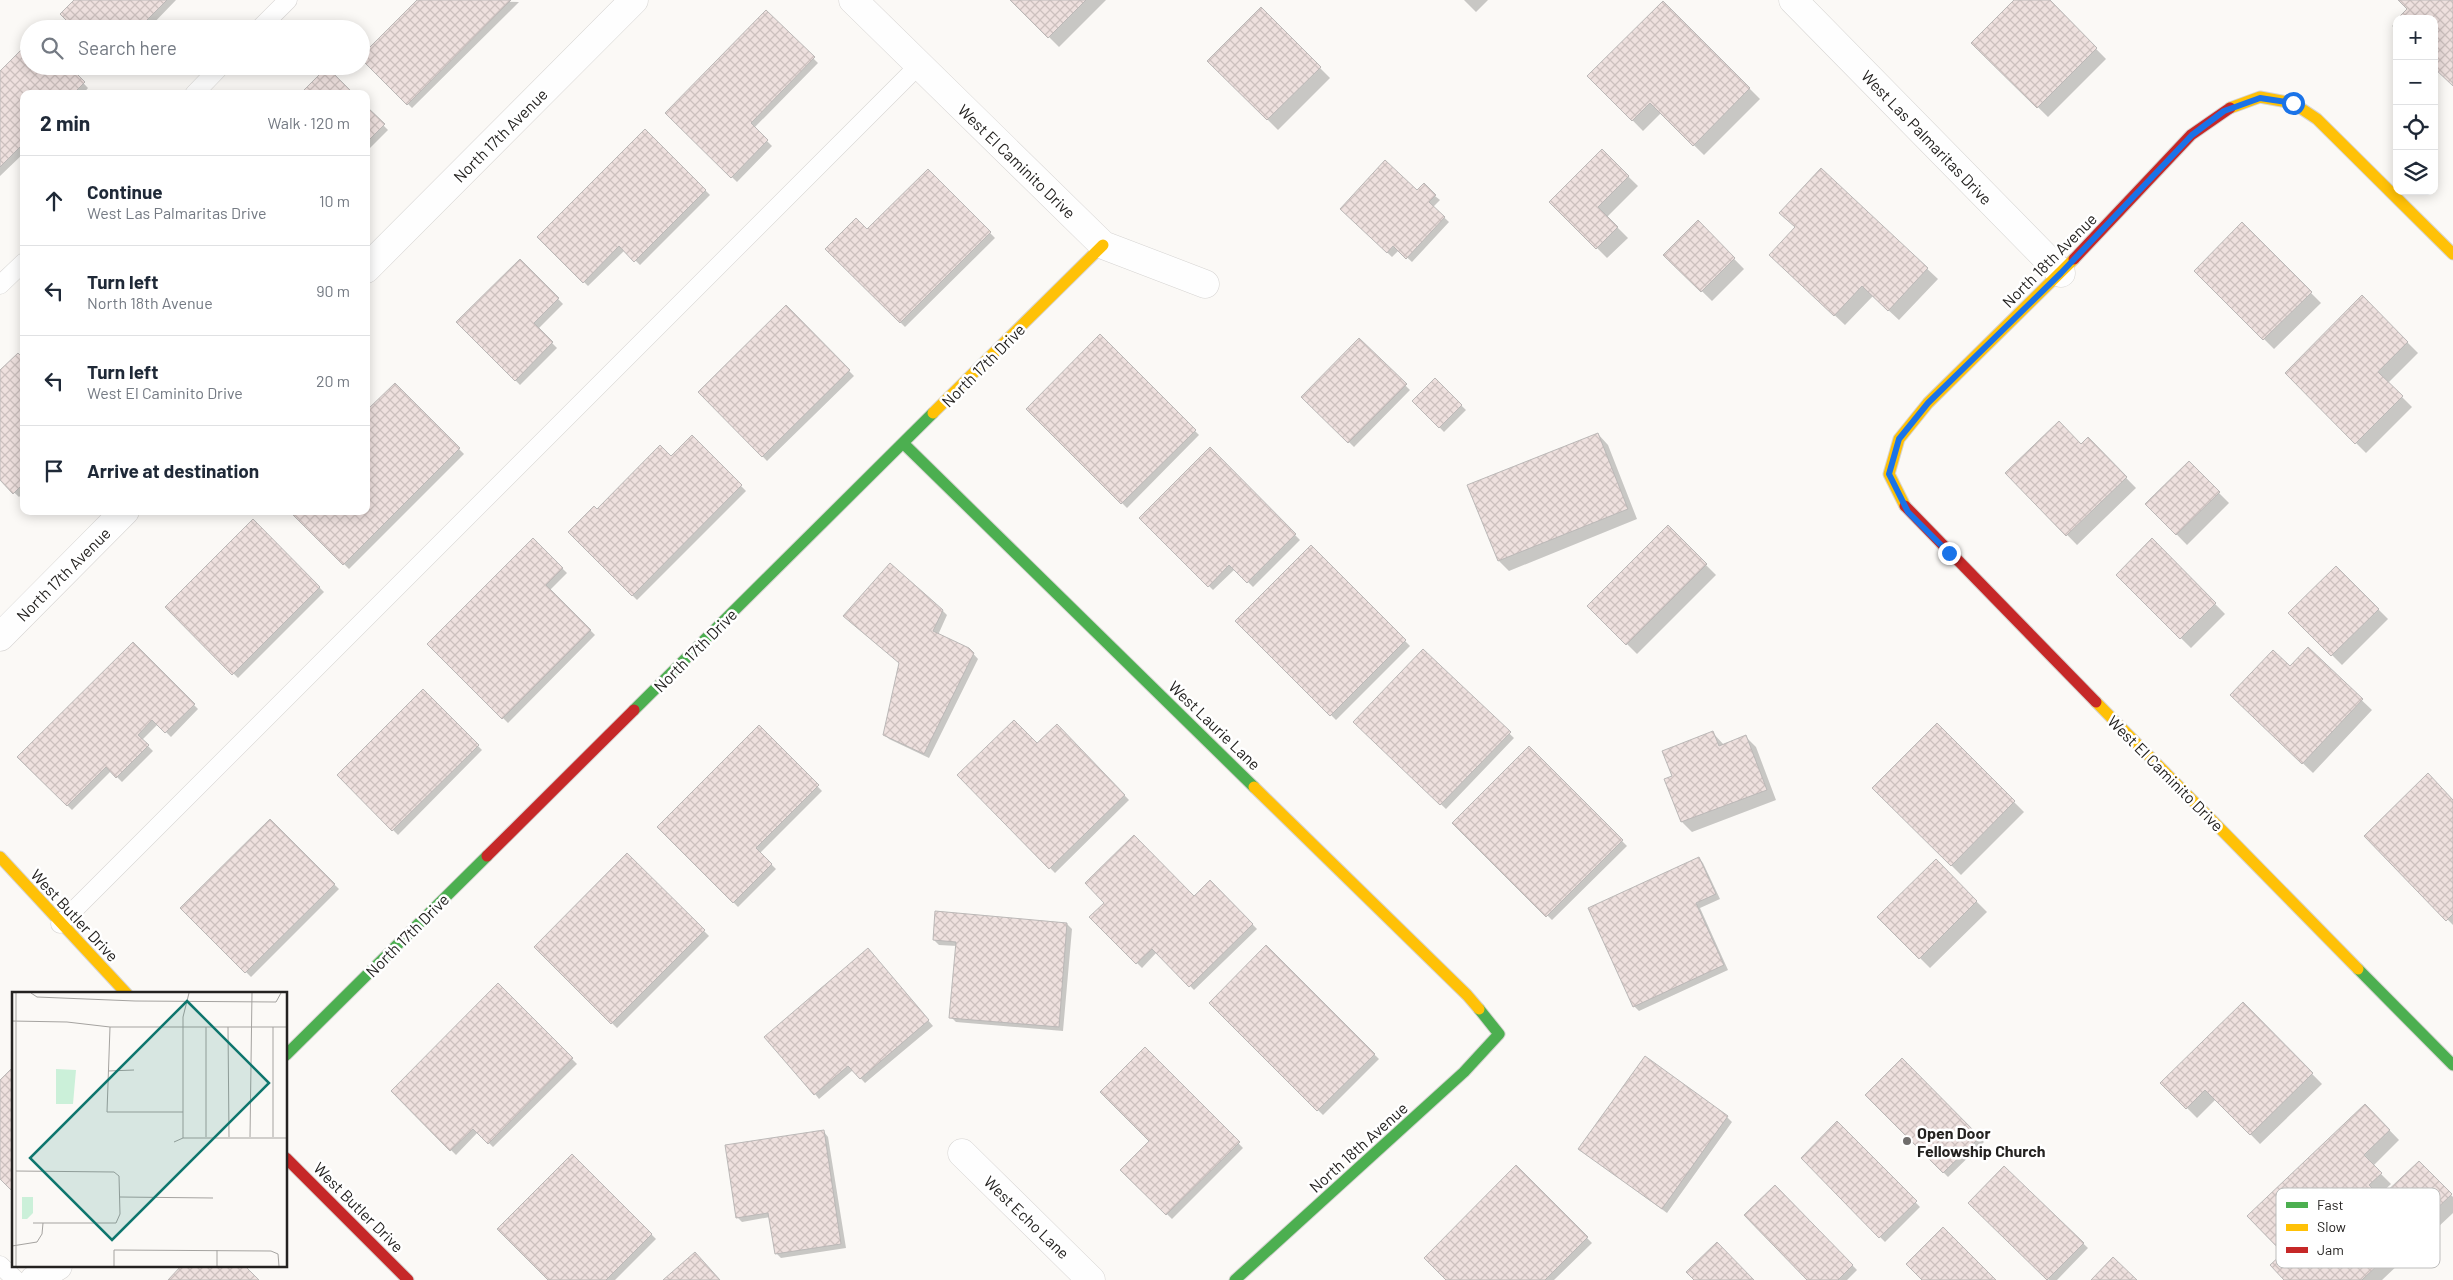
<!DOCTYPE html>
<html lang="en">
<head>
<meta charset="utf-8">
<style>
	body { margin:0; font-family:Barlow,sans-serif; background:#f2f2f3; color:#1f2937 }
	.controls { position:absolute; right:15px; top:15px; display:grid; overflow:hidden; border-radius:10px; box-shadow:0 2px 12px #0003 }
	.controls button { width:45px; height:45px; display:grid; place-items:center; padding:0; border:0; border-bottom:1px solid #e0e1e3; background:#fff; color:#1f2937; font:25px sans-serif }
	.stop { position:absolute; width:15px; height:15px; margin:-11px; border:4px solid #1a73e8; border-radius:50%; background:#fff }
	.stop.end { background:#1a73e8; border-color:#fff; box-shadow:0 1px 5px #0008 }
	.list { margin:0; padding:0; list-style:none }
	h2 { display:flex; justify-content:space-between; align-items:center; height:65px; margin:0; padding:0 20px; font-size:21px }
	h2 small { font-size:16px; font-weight:400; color:#747a83 }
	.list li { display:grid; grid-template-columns:32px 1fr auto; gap:15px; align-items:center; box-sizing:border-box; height:90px; padding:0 20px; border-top:1px solid #e0e1e3 }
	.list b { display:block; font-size:19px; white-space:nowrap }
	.list p { margin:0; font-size:16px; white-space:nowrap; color:#747a83 }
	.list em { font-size:16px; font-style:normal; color:#747a83 }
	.icon { flex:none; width:28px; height:28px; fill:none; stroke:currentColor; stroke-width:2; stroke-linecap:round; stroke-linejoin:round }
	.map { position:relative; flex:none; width:2453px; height:1280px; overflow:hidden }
	.search { position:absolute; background:#fff; box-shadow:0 2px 12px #0003; left:20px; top:20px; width:350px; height:55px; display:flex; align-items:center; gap:12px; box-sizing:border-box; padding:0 18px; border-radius:28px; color:#747a83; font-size:19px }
	.panel { position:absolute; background:#fff; box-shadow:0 2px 12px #0003; left:20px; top:90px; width:350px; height:425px; border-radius:10px }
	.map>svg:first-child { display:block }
</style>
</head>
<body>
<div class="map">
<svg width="2453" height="1280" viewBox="0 0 2453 1280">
	<defs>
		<pattern id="building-cross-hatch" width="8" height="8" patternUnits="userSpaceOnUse" patternTransform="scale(1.25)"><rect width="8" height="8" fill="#eee0de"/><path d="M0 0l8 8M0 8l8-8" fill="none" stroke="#ccc0be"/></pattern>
	</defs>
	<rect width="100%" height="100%" fill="#fbf9f6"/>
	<path fill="#0003" d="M76,0H176L148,29H77Z
		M419,0L519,2L412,108L362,58Z
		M1012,0H1106L1059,47Z
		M1464,0H1488L1476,12Z
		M2016,0H2048L2106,59L2048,117L1973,43Z
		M1663,2L1760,99L1704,155L1661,113L1643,131L1589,76Z
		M1261,9L1330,78L1278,130L1209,61Z
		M766,12L818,63L754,128L772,146L737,182L666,113Z
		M2397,21V30L2392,26Z
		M29,66H67L88,88L83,94H24V153L0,176V72Z
		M366,108L388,130L366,152Z
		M645,130L710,195L640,265L625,250L588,286L539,237Z
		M1602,151L1638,186L1607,217L1628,238L1607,258L1551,202Z
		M928,170L995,238L905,327L827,249L867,231Z
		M1822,170L1938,279L1899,320L1873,296L1845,325L1781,265Z
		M1417,192L1435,196L1440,200L1433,207L1449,222L1412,262L1399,250L1392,257L1341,209Z
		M1698,222L1744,269L1712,301L1665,255Z
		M2242,224L2321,303L2274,349L2196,271Z
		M520,260L563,304L538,329L557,348L520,385L458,322Z
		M2362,297L2418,353L2388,383L2412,407L2366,453L2286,373Z
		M786,307L854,376L767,461L700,392Z
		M1100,336L1199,435L1127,508L1028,409Z
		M1359,340L1410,390L1354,447L1303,397Z
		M24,360V492L19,497L0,479V372Z
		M1435,380L1466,410L1444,432L1414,401Z
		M395,385L464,454L349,569L291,511H366Z
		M1598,434L1608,445L1637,519L1509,571L1499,561Z
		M692,437L746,491L637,600L569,532L671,457Z
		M2088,439L2136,488L2077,545L2007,473L2081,446Z
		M1210,449L1300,540L1253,587L1235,569L1213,590L1141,518Z
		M2189,463L2229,503L2187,545L2147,504Z
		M253,521L324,592L238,678L167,607Z
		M1668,527L1716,575L1637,654L1589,606Z
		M533,540L567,573L550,590L595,635L508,723L429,644Z
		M2152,540L2225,614L2191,648L2117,575Z
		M1311,547L1410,646L1336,720L1237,621Z
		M2336,567L2388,619L2342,665L2290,613Z
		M942,610L947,615L938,635L969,649L978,659L929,758L889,739L884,734L900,663L849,620Z
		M133,644L198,709L171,737L158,724L142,740L153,751L122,782L111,771L72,810L19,757Z
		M2308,649L2372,710L2313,773L2242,705L2290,668Z
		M1423,650L1514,738L1446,809L1355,722Z
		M423,691L482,750L398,835L338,775Z
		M1937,725L2024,812L1961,875L1874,788Z
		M1057,726L1129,800L1055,873L959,775L1037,745Z
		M759,727L822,791L760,853L776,869L738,907L659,827Z
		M1713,733L1724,745L1746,737L1756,747L1776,800L1692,832L1682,822L1673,777Z
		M1529,748L1627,846L1552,920L1454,823Z
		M2453,801V925L2366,836Z
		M270,821L339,889L251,977L182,908Z
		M627,854L709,936L617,1028L535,947Z
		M1699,858L1703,863L1720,899L1700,908L1728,970L1639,1011L1634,1006Z
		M1936,861L1987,912L1930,968L1879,917Z
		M1210,881L1257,929L1194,990L1157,952L1142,968L1091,917L1194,898Z
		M1067,924L1072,929L1063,1031L956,1022L951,1017L957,946L939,945L934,940Z
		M1266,947L1379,1059L1323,1115L1210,1003Z
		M872,955L933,1026L865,1083L853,1070L819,1099L815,1094Z
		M498,985L577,1064L493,1147L478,1132L456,1155L392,1091Z
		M2243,1004L2322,1084L2260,1144L2216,1099L2197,1118L2162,1083Z
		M1145,1049L1243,1148L1172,1219L1122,1170L1151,1141Z
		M1902,1060L1984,1142L1948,1177L1867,1095Z
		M2365,1105L2399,1140L2373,1166L2391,1184L2378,1196L2381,1199L2419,1163L2453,1197V1213L2382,1280H2286L2284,1253Z
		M1727,1117L1732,1122L1667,1213L1580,1149Z
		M1837,1123L1920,1207L1885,1242L1802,1158Z
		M824,1132L828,1137L846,1248L781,1258L776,1253L770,1217L742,1222L737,1217Z
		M572,1155L656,1239L615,1280H550Z
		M1516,1167L1592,1243L1554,1280H1448Z
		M2004,1168L2088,1248L2057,1280H2049L1970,1203Z
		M1775,1187L1857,1270L1847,1280H1809Z"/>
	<path fill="url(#building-cross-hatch)" stroke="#bbb8b7" d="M74,0H167L138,29H75L60,14Z
		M417,0H511L407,105L361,59V56Z
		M1010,0H1086L1048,38Z
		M2014,0H2050L2097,48L2037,108L1971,43Z
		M2398,0H2453V86L2434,68V19H2397L2407,9Z
		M1663,1L1750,88L1693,146L1650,103L1632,121L1587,76Z
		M1261,7L1321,67L1267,120L1207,61Z
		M766,10L815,57L751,123L768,140L731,178L665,113Z
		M29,42V66H69L85,82L73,94H24V143L0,167V71Z
		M327,67L354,94H300Z
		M366,106L385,124L366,143Z
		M645,129L706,190L634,262L619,246L583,283L537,237Z
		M1602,149L1629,176L1598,207L1618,227L1596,249L1549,202Z
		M1385,160L1417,190L1424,183L1436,195L1429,202L1445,217L1406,259L1393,246L1387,253L1340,209Z
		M1821,168L1928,268L1888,311L1862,286L1834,316L1769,255L1795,227L1779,213Z
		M928,169L991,232L900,323L825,249L856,218L867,229Z
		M1698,220L1735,258L1701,292L1663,255Z
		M2242,222L2312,292L2263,340L2194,271Z
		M520,259L559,298L534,323L553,342L515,381L456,322Z
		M2362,295L2408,342L2378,372L2403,396L2355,444L2285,373Z
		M786,305L850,370L762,457L698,392Z
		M1100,334L1196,430L1121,504L1026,409Z
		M1359,338L1407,384L1348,443L1301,397Z
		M18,353L24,359V483L13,494L0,480V370Z
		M1435,378L1462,405L1439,428L1412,401Z
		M395,383L460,448L343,565L289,511H366V411Z
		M2059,421L2081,444L2088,437L2127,477L2066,536L2005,473Z
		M1598,433L1628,509L1498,561L1467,485Z
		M692,435L742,485L632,596L568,532L594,506L597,509L660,445L671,456Z
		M1210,447L1296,534L1247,583L1229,565L1208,587L1139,518Z
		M2189,461L2220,492L2176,535L2145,504Z
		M253,519L320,587L232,675L165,607Z
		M1668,525L1707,564L1626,645L1587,606Z
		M533,538L563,568L546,585L591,630L502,719L427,644Z
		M2152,538L2216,603L2180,639L2116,575Z
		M1311,545L1406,640L1330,716L1235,621Z
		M890,563L943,610L933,631L969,648L974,653L924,754L883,735L899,663L843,616Z
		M2336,566L2379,609L2331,656L2288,613Z
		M133,642L195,704L165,733L152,720L138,735L149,745L116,778L106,767L67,806L17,757Z
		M2308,647L2363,699L2302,764L2230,695L2273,650L2290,666Z
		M1423,649L1511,732L1440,805L1353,722Z
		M423,689L479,745L392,831L337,775Z
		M1014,720L1037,743L1057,724L1125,795L1049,869L957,775Z
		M1937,723L2015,801L1951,866L1872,788Z
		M759,725L819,785L756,848L772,864L733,903L657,827Z
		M1713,731L1719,746L1746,735L1767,790L1681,822L1664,779L1672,776L1662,751Z
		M1529,746L1623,840L1546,917L1452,823Z
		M2428,773L2453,800V914L2446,921L2364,836Z
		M270,819L335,884L245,973L180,908Z
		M1134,835L1194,896L1210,880L1253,924L1189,987L1152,949L1136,964L1089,917L1104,903L1085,883Z
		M627,853L705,930L611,1024L534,947Z
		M1699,857L1716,894L1696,903L1724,965L1633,1007L1588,908Z
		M1936,859L1977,901L1919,959L1877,917Z
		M935,911L1067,923L1059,1027L949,1018L956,942L933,940Z
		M1266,945L1375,1054L1317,1111L1209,1003Z
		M868,948L929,1020L860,1079L848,1066L814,1095L764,1037Z
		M498,983L573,1058L488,1144L473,1129L450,1151L391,1091Z
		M2243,1002L2313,1073L2250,1135L2205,1090L2186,1109L2160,1083Z
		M1145,1047L1240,1142L1166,1215L1120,1170L1149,1141L1100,1092Z
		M1645,1056L1728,1116L1662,1209L1578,1149Z
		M1902,1058L1980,1137L1943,1173L1865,1095Z
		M14,1066V1193L0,1179V1080Z
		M2365,1104L2390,1130L2364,1155L2382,1173L2369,1185L2381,1197L2419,1161L2452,1194L2362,1280H2284L2270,1265L2283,1253L2247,1216Z
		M1837,1121L1917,1201L1879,1238L1801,1158Z
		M824,1130L841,1244L775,1254L768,1213L736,1218L725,1145Z
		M572,1154L652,1234L606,1280H548L497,1229Z
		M1516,1165L1588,1237L1545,1280H1446L1424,1258Z
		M2004,1166L2084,1243L2047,1280L1968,1203Z
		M1775,1185L1853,1265L1838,1280H1807L1744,1215Z
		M1943,1227L1996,1280H1922L1906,1264Z
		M1717,1242L1754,1280H1694L1686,1272Z
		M695,1252L720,1280H663Z
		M2113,1257L2137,1280H2091Z
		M181,1266H245L259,1280H168Z"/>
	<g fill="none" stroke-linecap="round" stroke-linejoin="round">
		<g stroke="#d6d4d2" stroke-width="19">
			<path id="lane" d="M259,29L288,0
				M194,94L221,66
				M0,285L24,262
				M60,924L918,66
				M0,1265L16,1280"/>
		</g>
		<g stroke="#d6d4d2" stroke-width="29">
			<path id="street" d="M853,0L1103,245L1205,284
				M1793,0L2061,273
				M366,269L634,0
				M0,637L125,511
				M962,1153L1091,1280
				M34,1280L58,1266"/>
		</g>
		<g stroke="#d6d4d2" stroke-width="13">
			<path id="fast" d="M904,444L1254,787
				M634,710L933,413
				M2358,969L2453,1065
				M286,1055L487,856
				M1235,1280L1464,1072L1499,1034L1479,1009"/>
		</g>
		<g stroke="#d6d4d2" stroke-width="13">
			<path id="slow" d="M2230,108L2260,97L2293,103L2317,119L2453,254
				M933,413L1103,245
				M1905,506L1889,474L1899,439L1928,403L2074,259
				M2096,702L2358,969
				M1254,787L1467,995L1479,1009
				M0,857L127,994"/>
		</g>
		<g stroke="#d6d4d2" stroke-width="13">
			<path id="jam" d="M2074,259L2191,135L2230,108
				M1905,506L2096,702
				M487,856L634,710
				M286,1158L408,1280"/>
		</g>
		<use href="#lane" stroke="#fefefe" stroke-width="18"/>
		<use href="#street" stroke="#fefefe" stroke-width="28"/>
		<use href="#fast" stroke="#4caf50" stroke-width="11"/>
		<use href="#slow" stroke="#ffc107" stroke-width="11"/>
		<use href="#jam" stroke="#c62828" stroke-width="11"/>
	</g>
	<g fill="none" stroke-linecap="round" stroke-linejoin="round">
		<path stroke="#1a73e8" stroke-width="6" d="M1949,553L1908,512L1889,474L1899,439L1928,403L2061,273L2192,135L2224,111L2260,98L2293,103"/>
	</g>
	<circle fill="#6f6d6b" stroke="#fff" stroke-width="2" cx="1907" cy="1141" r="5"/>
	<g text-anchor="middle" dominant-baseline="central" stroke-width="5" stroke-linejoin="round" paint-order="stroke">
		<g font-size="16" fill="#242220" stroke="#fff">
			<text transform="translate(500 135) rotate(-45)">North 17th Avenue</text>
			<text transform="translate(1927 137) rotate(46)">West Las Palmaritas Drive</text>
			<text transform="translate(1017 161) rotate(44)">West El Caminito Drive</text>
			<text transform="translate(2049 260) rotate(-45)">North 18th Avenue</text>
			<text transform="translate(983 365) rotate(-45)">North 17th Drive</text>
			<text transform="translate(63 574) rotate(-45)">North 17th Avenue</text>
			<text transform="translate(695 650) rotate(-45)">North 17th Drive</text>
			<text transform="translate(1215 725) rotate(44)">West Laurie Lane</text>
			<text transform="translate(2166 773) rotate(45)">West El Caminito Drive</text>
			<text transform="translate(75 915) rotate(47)">West Butler Drive</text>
			<text transform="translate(407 935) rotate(-45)">North 17th Drive</text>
			<text transform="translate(1358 1147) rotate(-42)">North 18th Avenue</text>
			<text transform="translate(359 1207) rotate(45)">West Butler Drive</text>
			<text transform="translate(1027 1217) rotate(44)">West Echo Lane</text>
		</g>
		<g font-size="16" font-weight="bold" fill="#242220" stroke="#fff" text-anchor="start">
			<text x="1917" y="1132">Open Door<tspan x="1917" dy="18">Fellowship Church</tspan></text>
		</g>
	</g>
	<g transform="translate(12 992)">
		<rect width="275" height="275" fill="#fbf9f6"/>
		<path d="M44,77L64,78L61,112H44ZM10,205H21V221L15,227H10Z" fill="#cbf0d9"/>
		<path fill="none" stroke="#a5a3a0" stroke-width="1" d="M19,1L25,5L123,9L264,10L269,1M0,29L55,30L98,35H275M98,35L95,120H171M216,35L217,145M96,79L122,78M194,145V35M238,145L240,1M261,145V35M171,146V25L177,1M162,150L171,146H275M4,179L102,180L107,184L108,222L104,231H21M108,205L201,206M0,254L25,250L30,242L31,231M4,274V1M102,274V258L259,259L266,262L267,274M205,274V258"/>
		<path fill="#0f766e" fill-opacity="0.15" stroke="#0f766e" stroke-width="2.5" d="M175,9L257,91L100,248L18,166Z"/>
		<rect width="275" height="275" fill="none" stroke="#242220" stroke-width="2.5"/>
	</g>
	<rect x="2276" y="1188" width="164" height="80" rx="8" fill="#fff" stroke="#bdbdbc" stroke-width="1"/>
	<rect x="2286" y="1202" width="22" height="6" fill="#4caf50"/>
	<rect x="2286" y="1224" width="22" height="7" fill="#ffc107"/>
	<rect x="2286" y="1247" width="22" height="6" fill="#c62828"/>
	<g font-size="14" fill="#242220">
		<text x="2317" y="1210">Fast</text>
		<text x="2317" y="1232">Slow</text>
		<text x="2317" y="1255">Jam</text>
	</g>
</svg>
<div class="controls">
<button>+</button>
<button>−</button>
<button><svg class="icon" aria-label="locate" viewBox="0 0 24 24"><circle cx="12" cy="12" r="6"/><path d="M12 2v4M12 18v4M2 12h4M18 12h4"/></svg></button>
<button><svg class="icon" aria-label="layers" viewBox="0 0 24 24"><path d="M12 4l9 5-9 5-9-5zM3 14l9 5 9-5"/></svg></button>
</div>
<div class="stop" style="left:2293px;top:103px"></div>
<div class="stop end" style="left:1949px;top:553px"></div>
<div class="search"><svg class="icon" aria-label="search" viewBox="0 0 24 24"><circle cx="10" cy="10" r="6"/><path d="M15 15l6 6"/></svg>Search here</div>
<section class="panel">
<h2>2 min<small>Walk · 120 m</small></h2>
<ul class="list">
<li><svg class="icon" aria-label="ahead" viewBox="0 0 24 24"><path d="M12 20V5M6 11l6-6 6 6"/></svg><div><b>Continue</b><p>West Las Palmaritas Drive</p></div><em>10 m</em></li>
<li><svg class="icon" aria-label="left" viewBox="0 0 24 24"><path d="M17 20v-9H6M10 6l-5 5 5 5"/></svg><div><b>Turn left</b><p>North 18th Avenue</p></div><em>90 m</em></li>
<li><svg class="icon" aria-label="left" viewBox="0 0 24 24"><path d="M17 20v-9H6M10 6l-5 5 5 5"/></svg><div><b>Turn left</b><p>West El Caminito Drive</p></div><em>20 m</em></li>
<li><svg class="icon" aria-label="arrive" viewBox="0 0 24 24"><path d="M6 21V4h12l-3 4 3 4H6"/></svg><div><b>Arrive at destination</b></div></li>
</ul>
</section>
</div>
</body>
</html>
